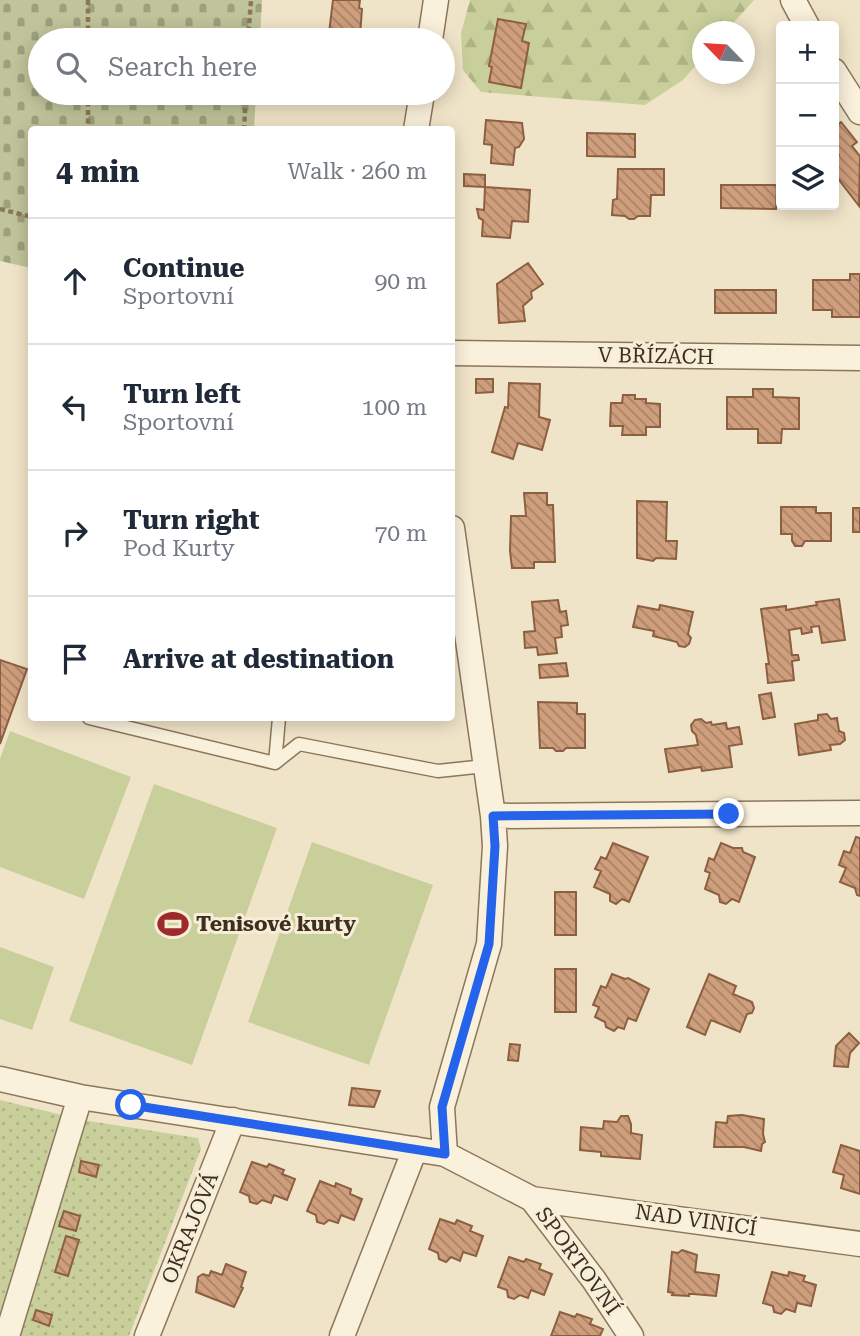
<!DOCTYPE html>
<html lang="en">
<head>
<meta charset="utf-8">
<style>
	body { margin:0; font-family:"Roboto Serif",serif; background:#f2f2f3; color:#1f2937 }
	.controls { position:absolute; right:21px; top:21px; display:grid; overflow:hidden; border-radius:7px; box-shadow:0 4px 18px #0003 }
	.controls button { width:63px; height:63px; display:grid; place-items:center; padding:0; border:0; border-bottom:2px solid #e0e1e3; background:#fff; color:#1f2937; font:35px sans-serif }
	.compass { position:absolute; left:692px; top:21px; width:63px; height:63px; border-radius:50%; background:#fff; box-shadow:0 4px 18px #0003; rotate:295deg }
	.stop { position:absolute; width:21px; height:21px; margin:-16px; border:5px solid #2563eb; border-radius:50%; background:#fff }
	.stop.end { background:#2563eb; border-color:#fff; box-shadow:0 2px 7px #0008 }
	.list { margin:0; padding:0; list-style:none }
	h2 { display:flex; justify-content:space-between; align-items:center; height:91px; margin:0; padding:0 28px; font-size:30px }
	h2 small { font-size:23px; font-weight:400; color:#747a83 }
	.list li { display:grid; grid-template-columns:46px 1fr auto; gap:21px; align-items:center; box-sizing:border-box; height:126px; padding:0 28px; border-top:2px solid #e0e1e3 }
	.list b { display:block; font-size:26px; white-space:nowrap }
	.list p { margin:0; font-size:23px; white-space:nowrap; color:#747a83 }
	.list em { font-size:23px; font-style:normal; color:#747a83 }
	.icon { flex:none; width:38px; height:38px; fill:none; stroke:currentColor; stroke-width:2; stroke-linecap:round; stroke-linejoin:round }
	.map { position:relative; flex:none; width:860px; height:1336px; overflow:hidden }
	.search { position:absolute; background:#fff; box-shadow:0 4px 18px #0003; left:28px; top:28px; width:427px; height:77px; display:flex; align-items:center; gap:18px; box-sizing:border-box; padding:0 24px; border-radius:38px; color:#747a83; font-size:26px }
	.panel { position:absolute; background:#fff; box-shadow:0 4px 18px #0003; left:28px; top:126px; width:427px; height:595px; border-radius:7px }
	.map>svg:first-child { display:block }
</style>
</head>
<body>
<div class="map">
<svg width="860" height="1336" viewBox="0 0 860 1336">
	<defs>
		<pattern id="grass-dots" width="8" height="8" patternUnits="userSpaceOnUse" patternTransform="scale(1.75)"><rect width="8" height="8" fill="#c9cf9b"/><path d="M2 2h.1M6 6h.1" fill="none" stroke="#aeb285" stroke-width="1.8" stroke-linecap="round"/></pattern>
		<pattern id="forest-firs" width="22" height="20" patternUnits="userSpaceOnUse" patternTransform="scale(1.75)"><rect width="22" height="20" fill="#c9cf9b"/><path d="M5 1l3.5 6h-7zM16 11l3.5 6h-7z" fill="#aeb285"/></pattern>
		<pattern id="cemetery-stones" width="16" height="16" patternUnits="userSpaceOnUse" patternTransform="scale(1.75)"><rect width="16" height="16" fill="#bfc49a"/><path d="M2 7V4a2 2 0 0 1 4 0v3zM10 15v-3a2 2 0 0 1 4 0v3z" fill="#9ca07d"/></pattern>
		<pattern id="building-back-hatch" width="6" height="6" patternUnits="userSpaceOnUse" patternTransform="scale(1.75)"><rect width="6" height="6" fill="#cf9f7d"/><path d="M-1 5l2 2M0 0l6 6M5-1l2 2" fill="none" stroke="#a98266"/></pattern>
	</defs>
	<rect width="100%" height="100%" fill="#f0e4c8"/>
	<path fill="url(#grass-dots)" d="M0,1100L83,1120L198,1138L201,1149L129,1336H0Z"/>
	<path fill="url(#forest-firs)" d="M470,0H754L726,31L702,32V58L683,80L645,105L481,92L463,70L461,33Z"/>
	<path fill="url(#cemetery-stones)" d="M0,0H262L260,40H40V93H256L254,129L32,130L31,268L0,261Z"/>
	<path fill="#c9cf9b" d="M10,731L131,777L84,899L0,867V759Z
		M154,784L277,828L192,1065L69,1021Z
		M312,842L433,885L369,1065L248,1022Z
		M0,947L54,967L32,1030L0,1019Z"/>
	<path fill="url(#building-back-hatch)" stroke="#8d5f41" stroke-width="2" d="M333,0H360L359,8L362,9L360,36L329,33Z
		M498,19L526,24L522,41L529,43L521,88L489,82L492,67L489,66Z
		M329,33L360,36L359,40H329Z
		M486,120L522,123L524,139L519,147L515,148L513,165L491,163L492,145L484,144Z
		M841,122L857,142L852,146L860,156L859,206L839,180L834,184V159L839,155L834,147V127Z
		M587,133L635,134V157L587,156Z
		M618,169H664V195H651L650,216H638L634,219H629L625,216L612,215L613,200L617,199Z
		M464,174L485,175V187L464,186Z
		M721,185H777L776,209L721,208Z
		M485,187L530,190L528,222L512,221L510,238L482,236L483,220L479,218L477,209L484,210Z
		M528,263L543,284L531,292L532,298L523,306L525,321L499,323L497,284Z
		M850,274H860V317H832V310H813V280H850Z
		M715,290H776V313H715Z
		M476,379H493V392L476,393Z
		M509,383L540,384L539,417L550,420L542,450L518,443L513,459L492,452L505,407L508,408Z
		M753,389H773V397L799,398V429H782L781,443H758V429H727V397H753Z
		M623,395H635V399H646V403L660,404V427H646V435H622L623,426H610L611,403H622Z
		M524,493H547V505H553L555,562H534V568H512L510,551L511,516H526Z
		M637,501L667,502L666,541H677L676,559L656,558L653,561L637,558Z
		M781,507H816V513H831V541H805L802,546H795L792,541V534H781Z
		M853,508H860V532H853Z
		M839,599L845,640L822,643L819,626L811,627L812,632L802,634L801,628L789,630L792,655H798L799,660L792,661L794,680L768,683L766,664H769L761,609L786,606V610L817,605L816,602Z
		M558,600L560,612L566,611L568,625L561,626L562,637L555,638L557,653L538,655L537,647L525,648L524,632L535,631L532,602Z
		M660,605L693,612L688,634L691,638L689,644L685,647L679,646L677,642L653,636L654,631L633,627L638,606L659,610Z
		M0,660L27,669L0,744Z
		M566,663L568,676L540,678L539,665Z
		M771,693L775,717L763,719L759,695Z
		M538,702L577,703V714H585V748H566L563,751H556L553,748H540Z
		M827,714L831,719L837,718L839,731L844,733L845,740L840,744L830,745L831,750L799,755L795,724L818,720V715Z
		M701,719L706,723L711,722L712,725L726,723L727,729L739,727L742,744L729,746L732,767L702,771L701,767L669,772L665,749L698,745L696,735L692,731L691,725L695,720Z
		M856,837L860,838V896L857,895L855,888L840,882L846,868L839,865L844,851L850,853Z
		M613,843L648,857L629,902L622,899L616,904L610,901V894L594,887L601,871L595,869L601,857L606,859Z
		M721,843L733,848H742L743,852L755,857L739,902L732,899L726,904L720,902L719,895L705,889L710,873L705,871L709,858L714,860Z
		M555,892H576V935H555Z
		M555,969H576V1012H555Z
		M612,974L625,979L628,978L649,989L636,1021L628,1018L624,1029L618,1027L614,1031L606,1027L605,1022L595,1017L599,1007L593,1005L601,986L606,988Z
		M709,974L736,986L733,994L752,1002L754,1008L752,1013L747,1014L740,1032L711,1020L705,1035L687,1027Z
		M849,1033L859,1043L850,1053L848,1067L834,1066L836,1046Z
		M510,1044L520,1045L518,1061L508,1060Z
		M352,1088L380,1091L374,1107L349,1105Z
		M742,1115L764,1119L763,1134L765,1142L762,1144L761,1151L744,1147H714L716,1122L727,1123L728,1116Z
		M621,1116H628L631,1124V1133L642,1135L640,1159L601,1156V1152L580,1150L581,1127L603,1129L604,1121L617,1122Z
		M841,1145L860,1151V1194L841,1188L844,1175L833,1172Z
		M81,1161L99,1165L96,1177L79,1172Z
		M252,1162L267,1167L269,1164L284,1170L282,1174L295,1179L287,1200L274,1195L271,1203L262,1200L257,1204L250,1202L249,1196L240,1192Z
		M320,1181L335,1187L336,1183L351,1189L350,1194L362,1199L354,1220L341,1215L338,1223L329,1220L324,1224L317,1222L316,1215L307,1211Z
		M64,1211L80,1216L76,1231L59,1226Z
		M440,1219L455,1224L457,1220L472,1226L470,1231L483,1236L476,1256L463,1252L460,1261L451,1257L446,1262L439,1259L438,1253L429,1249Z
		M66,1236L79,1240L68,1276L55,1272Z
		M682,1250L697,1255L695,1272L719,1275L716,1296L693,1294H689V1296L672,1295L673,1293L668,1292L672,1252L678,1253Z
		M509,1257L524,1262L526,1259L541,1264L539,1269L552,1274L544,1295L531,1290L528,1298L520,1295L514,1299L508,1297L507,1290L498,1287Z
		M226,1264L246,1272L241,1287L243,1288L234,1307L196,1292L198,1277L203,1274L209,1276L211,1271L222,1275Z
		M772,1272L788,1276L789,1272L805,1276L803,1281L816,1285L811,1306L797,1303L795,1312L786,1309L781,1314L774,1312L773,1306L763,1303Z
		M36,1310L52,1315L49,1326L33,1320Z
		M560,1312L575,1317L577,1314L592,1319L590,1324L603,1329L600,1336H551Z"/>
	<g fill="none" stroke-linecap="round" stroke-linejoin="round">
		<g stroke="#8d765c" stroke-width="15">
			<path id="service" d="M89,718L275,763L299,744L438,771L485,766
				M275,763L279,718"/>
		</g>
		<g stroke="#8d765c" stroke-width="27">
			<path id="minor" d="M793,0L807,26
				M430,40L436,0
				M834,71L860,112
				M416,130L422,93
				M452,353L860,358
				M493,816L860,813
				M0,1079L80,1097L445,1154L532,1199L594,1280L631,1336
				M445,1154L442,1107L489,944L495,846L493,816L452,528
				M532,1199L860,1244
				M7,1336L80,1097
				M147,1336L233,1120
				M342,1336L415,1149"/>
		</g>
		<path stroke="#8d765c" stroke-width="4.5" stroke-dasharray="5 3.5" stroke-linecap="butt" d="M88,0V40
			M248,40L251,0
			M88,93V130
			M244,130L246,93
			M0,209L32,217"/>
		<use href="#service" stroke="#faf1dc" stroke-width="12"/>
		<use href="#minor" stroke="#faf1dc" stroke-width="24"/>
	</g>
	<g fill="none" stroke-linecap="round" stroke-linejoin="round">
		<path stroke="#2563eb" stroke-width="9" d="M131,1105L445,1154L442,1107L489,944L495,846L493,816L729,814"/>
	</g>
	<defs>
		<g id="stadium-bare" transform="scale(2.415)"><path d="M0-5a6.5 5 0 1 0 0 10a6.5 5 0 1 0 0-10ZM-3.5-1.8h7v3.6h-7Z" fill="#9e2a2b" stroke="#f7eed8" stroke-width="2.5" paint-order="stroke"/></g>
	</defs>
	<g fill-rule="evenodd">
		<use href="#stadium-bare" x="173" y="924"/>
	</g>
	<g text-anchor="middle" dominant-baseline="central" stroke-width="6" stroke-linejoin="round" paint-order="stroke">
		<g font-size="21" fill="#3d2e20" stroke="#f7eed8">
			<text transform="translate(656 356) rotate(1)">V BŘÍZÁCH</text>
			<text transform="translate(696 1220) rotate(8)">NAD VINICÍ</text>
			<text transform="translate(190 1228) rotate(-68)">OKRAJOVÁ</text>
			<text transform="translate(578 1261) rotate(54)">SPORTOVNÍ</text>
		</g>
		<g font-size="21" font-weight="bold" fill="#3d2e20" stroke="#f7eed8" text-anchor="start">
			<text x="196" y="924">Tenisové kurty</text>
		</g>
	</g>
</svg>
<div class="controls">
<button>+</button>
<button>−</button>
<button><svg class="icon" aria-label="layers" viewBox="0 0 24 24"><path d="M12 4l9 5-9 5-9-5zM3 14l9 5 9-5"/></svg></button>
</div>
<svg class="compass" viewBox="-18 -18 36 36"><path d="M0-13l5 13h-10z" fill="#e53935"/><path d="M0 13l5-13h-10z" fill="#747a83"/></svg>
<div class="stop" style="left:131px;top:1105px"></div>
<div class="stop end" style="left:729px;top:814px"></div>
<div class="search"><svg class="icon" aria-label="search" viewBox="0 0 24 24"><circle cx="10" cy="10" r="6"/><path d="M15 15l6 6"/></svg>Search here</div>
<section class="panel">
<h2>4 min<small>Walk · 260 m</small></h2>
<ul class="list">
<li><svg class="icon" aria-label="ahead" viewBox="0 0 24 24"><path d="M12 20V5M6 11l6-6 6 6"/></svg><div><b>Continue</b><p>Sportovní</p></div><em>90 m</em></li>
<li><svg class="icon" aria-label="left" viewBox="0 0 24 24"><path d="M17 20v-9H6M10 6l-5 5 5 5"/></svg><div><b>Turn left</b><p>Sportovní</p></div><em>100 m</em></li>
<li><svg class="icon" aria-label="right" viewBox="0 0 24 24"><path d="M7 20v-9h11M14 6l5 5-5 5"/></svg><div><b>Turn right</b><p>Pod Kurty</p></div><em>70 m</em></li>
<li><svg class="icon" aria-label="arrive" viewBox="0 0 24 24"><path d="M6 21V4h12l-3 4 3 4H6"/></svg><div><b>Arrive at destination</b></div></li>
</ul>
</section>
</div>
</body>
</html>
